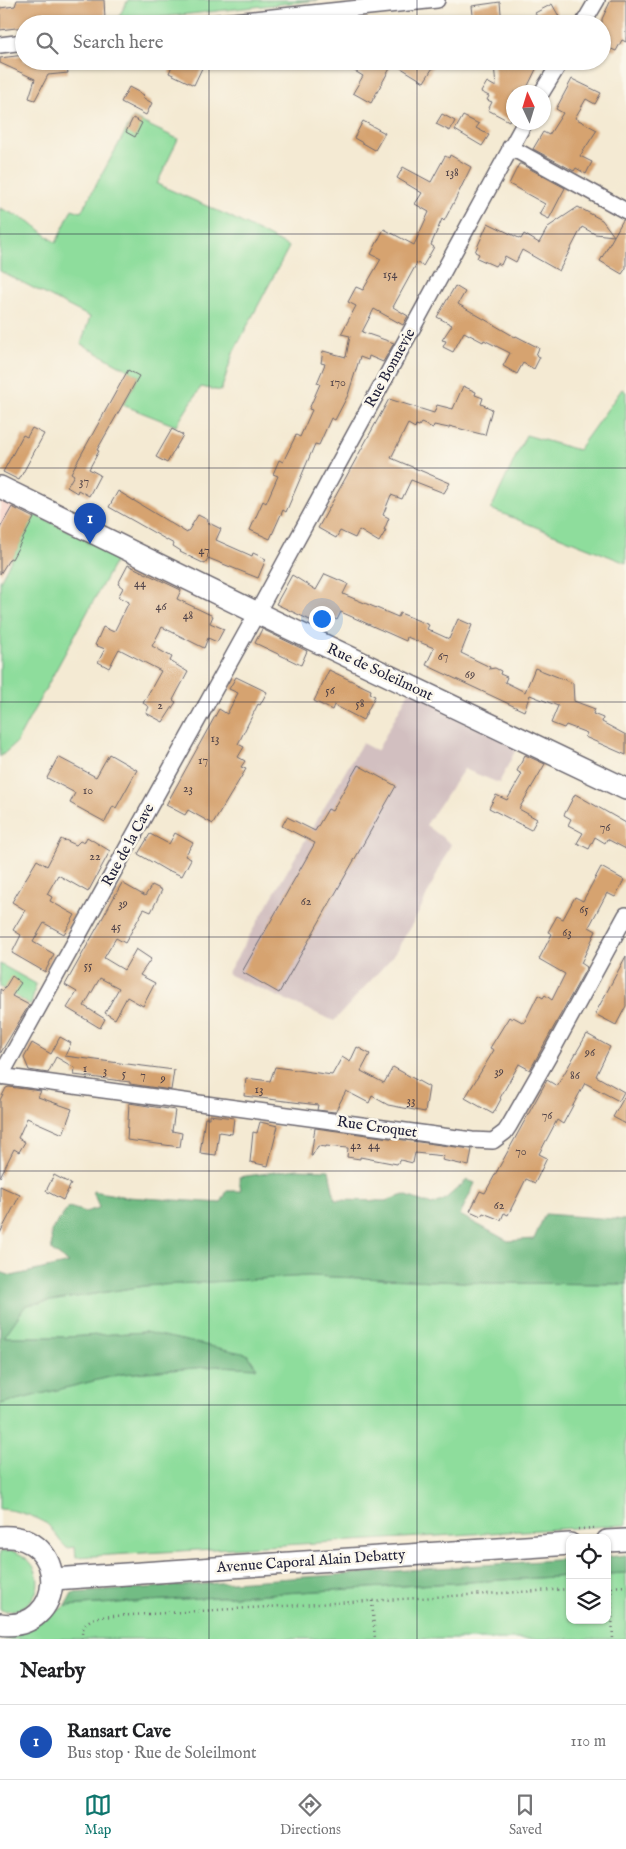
<!DOCTYPE html>
<html lang="en">
<head>
<meta charset="utf-8">
<style>
	body { margin:0; font-family:"IM FELL English",serif; background:#f2f2f2; color:#202124 }
	.controls { position:absolute; right:15px; bottom:15px; display:grid; overflow:hidden; border-radius:10px; box-shadow:0 1px 4px #0004 }
	.controls button { width:45px; height:45px; display:grid; place-items:center; padding:0; border:0; border-bottom:1px solid #e0e0e0; background:#fff; color:#202124; font:25px sans-serif }
	.compass { position:absolute; left:506px; top:85px; width:45px; height:45px; border-radius:50%; background:#fff; box-shadow:0 1px 4px #0004; rotate:356deg }
	.you { position:absolute; left:321px; top:618px; width:18px; height:18px; margin:-12px; border:4px solid #fff; border-radius:50%; background:#1a73e8; box-shadow:0 0 0 8px #1a73e833 }
	.badge { display:grid; place-items:center; width:32px; height:32px; border-radius:50%; background:#0f766e; color:#fff; font-size:16px; font-weight:700 }
	.pin { position:absolute; translate:-50% -41px; filter:drop-shadow(0 1px 2px #0008) }
	.pin::after { content:''; position:absolute; top:26px; width:18px; height:15px; background:inherit; clip-path:polygon(0 0,100% 0,50% 100%) }
	.list { margin:0; padding:0; list-style:none }
	h2 { display:flex; justify-content:space-between; align-items:center; height:65px; margin:0; padding:0 20px; font-size:21px }
	h2 small { font-size:16px; font-weight:400; color:#757577 }
	.list li { display:grid; grid-template-columns:32px 1fr auto; gap:15px; align-items:center; box-sizing:border-box; height:75px; padding:0 20px; border-top:1px solid #e0e0e0 }
	.list b { display:block; font-size:19px; white-space:nowrap }
	.list p { margin:0; font-size:16px; white-space:nowrap; color:#757577 }
	.list em { font-size:16px; font-style:normal; color:#757577 }
	.icon { flex:none; width:28px; height:28px; fill:none; stroke:currentColor; stroke-width:2; stroke-linecap:round; stroke-linejoin:round }
	.map { position:relative; flex:none; width:626px; height:1639px; overflow:hidden }
	.search { position:absolute; background:#fff; box-shadow:0 1px 4px #0004; left:15px; right:15px; top:15px; height:55px; display:flex; align-items:center; gap:12px; box-sizing:border-box; padding:0 18px; border-radius:28px; color:#757577; font-size:19px }
	.sheet { height:140px; background:#fff }
	nav { display:flex; justify-content:space-around; align-items:center; box-sizing:border-box; height:70px; border-top:1px solid #e0e0e0; background:#fff; font-size:14px; color:#757577 }
	nav a { display:grid; justify-items:center; gap:2px }
	nav .on { color:#0f766e }
	.map>svg:first-child { display:block }
</style>
</head>
<body>
<div class="map">
<svg width="626" height="1639" viewBox="0 0 626 1639">
	<rect width="100%" height="100%" fill="#fbf7ec"/>
	<filter id="ink" filterUnits="userSpaceOnUse"><feTurbulence type="fractalNoise" baseFrequency=".02" numOctaves="2"/><feDisplacementMap in="SourceGraphic" scale="10" xChannelSelector="R" yChannelSelector="G"/><feConvolveMatrix kernelMatrix="1 2 1 2 8 2 1 2 1" color-interpolation-filters="sRGB"/></filter>
	<filter id="wash" filterUnits="userSpaceOnUse"><feTurbulence type="fractalNoise" baseFrequency=".0096" numOctaves="4" result="noise"/><feDisplacementMap in="SourceGraphic" scale="20" xChannelSelector="R" yChannelSelector="G"/><feGaussianBlur stdDeviation="1.12" result="paint"/><feColorMatrix in="noise" values="0 0 0 0 0 0 0 0 0 0 0 0 0 0 0 0 0 1.4 0 .05"/><feComposite in="paint" operator="in"/></filter>
	<g filter="url(#wash)">
		<rect width="100%" height="100%" fill="#f4ead3"/>
		<path fill="#f7d1c7" d="M0,493L15,500L0,528Z"/>
		<path fill="#d2bfc0" d="M412,686L521,739L499,783L464,769L426,825L451,844L418,914L393,956L334,1021L227,974L362,743L377,751Z"/>
		<path fill="#8edd9c" stroke="#58806c" d="M128,0H318L116,22Z
			M133,118L178,139L157,184L227,215L289,247L233,353L221,391L201,387L176,426L123,405L139,376L81,344L90,317L0,271V208L29,221L56,243L72,209L81,212Z
			M622,389L626,392V563L491,509L526,435L578,450Z
			M35,515L119,554L16,743L0,757V581Z
			M0,964L36,984L31,1005L0,987Z
			M308,1276L488,1283L626,1284V1525L76,1557L75,1547L67,1548C58,1540 56,1534 49,1526C41,1517 11,1509 0,1509V1404L122,1374L219,1366L257,1368L145,1332L68,1337H4L26,1305L144,1286Z
			M12,1551C54,1564 41,1617 0,1610V1552Z
			M626,1573V1639H0V1634L15,1635L50,1616L65,1606L570,1576V1620H607V1574Z"/>
		<path fill="#72bc84" stroke="#4a6f60" d="M297,1169L329,1170L335,1200L385,1201L404,1195L432,1205L444,1200L467,1180L475,1183L460,1215L508,1241L534,1239L545,1214L626,1220V1284L488,1283L308,1276L144,1286L26,1305L4,1337H68L145,1332L247,1354L257,1368L219,1366L122,1374L0,1404V1272L12,1276L69,1263L52,1251L51,1231L69,1207L85,1212L99,1208L93,1191L127,1197L221,1203L227,1191H241L239,1177Z
			M626,1555V1573L607,1574V1557Z
			M570,1559V1576L65,1606L72,1593Z"/>
		<g id="blocks">
			<path fill="#d6a36f" d="M17,0H104L105,19L61,24H24V27L0,30V8L15,6Z
				M611,0H626V42L622,40L616,51L602,45V19Z
				M500,2L502,24H474L472,6Z
				M552,4L561,20L553,24H541L535,13Z
				M24,55V61L66,62L68,73L48,75L35,100L29,98L35,79L0,63V58Z
				M174,61H192L203,66L194,85L169,73Z
				M338,61H437L424,82L393,63L371,103L353,93L363,76Z
				M518,61H540L525,92H514V113L509,121L488,110L492,102L487,100L489,96L481,92L487,82L496,87L494,64Z
				M572,79L601,93L595,104L586,99L575,118L597,130L580,156L592,162L586,174L576,168L574,171L533,149L543,132L549,135L563,113L556,109Z
				M129,87L144,95L142,97L152,103L146,115L121,102Z
				M442,114L455,121L450,131L436,124Z
				M463,116L479,124L476,128L489,135L482,146L455,130Z
				M133,118L142,123L135,137L126,132Z
				M363,121L385,133L375,150L354,138Z
				M450,155L471,167L454,202L444,221L442,219L431,245L434,247L423,266L417,263L393,307L408,316L403,325L374,309L362,332L394,343L383,362L369,356L368,360L360,357L348,395L335,420L331,418L319,445L315,444L286,512L283,510L270,539L250,530L263,501L266,503L278,476L273,474L279,460L283,462L296,435L300,437L312,410L309,409L320,384L317,383L325,364L321,363L323,351L346,357L350,336L341,334L356,306L348,302L356,287L363,290L381,259L371,254L384,229L414,245L429,212L415,204L422,193L397,178L403,167L431,182L445,156L449,158Z
				M519,164H521L565,188L549,219L539,214L545,204L509,184Z
				M578,207L602,220L614,236L623,220H626V268L622,274L600,261L614,236L595,234L582,227L559,271L522,250L516,262L505,256L501,265L497,263L495,266L477,258L479,254L475,252L488,223L521,239L524,234L539,243L548,227Z
				M455,286L465,292L458,304L515,337L516,336L539,348L536,355L540,357L534,369L523,363L517,374L503,366L510,353L484,340L483,342L464,332L453,352L443,347L446,341L442,340L452,325L437,317Z
				M128,370L139,376L97,450L99,451L89,469L100,475L89,496L78,490L77,493L67,487L74,475L71,473Z
				M463,386L476,392L475,395L483,398L481,404L492,409L485,435L449,426V428L434,425L433,428L421,423L419,426L416,425L415,428L408,424L391,458L450,483L444,493L411,480L402,499L391,495L383,515L389,518L384,530H386L379,542L359,530L355,538L340,531L336,538L318,528L389,399L434,413L437,405L453,409Z
				M32,428L44,434L19,480L3,472L23,435L27,437Z
				M172,429L183,435L167,463L156,457Z
				M118,491L187,533L198,515L208,520L207,522L221,529L216,540L252,556L253,553L266,559L258,578L208,558L205,564L180,552L181,551L173,546L174,544L109,507Z
				M12,507L34,518L12,559L10,558L0,574V528Z
				M128,565L181,590L177,599L213,616L210,623L224,629L217,642L208,638L204,648L162,627L152,646L172,657L170,661L188,672L173,700L176,702L163,722L146,713L149,707L143,703L161,671L119,649L109,668L98,662L105,649L95,645L103,627L114,632L129,602L118,597L123,588L118,584Z
				M325,574L348,584L343,594L398,617L400,613L429,625L427,629L449,639L458,619L472,625L461,653L490,667L489,669L495,668L501,671L500,674L507,677L505,682L525,692L535,668L573,683L574,701L595,709L593,714L603,718L602,722L626,735V755L585,737L587,733L566,725L564,728L551,723L558,706L530,695L524,711L426,665L434,648L407,637L406,641L341,612L337,620L318,611L312,621L276,604L292,575L316,590Z
				M262,629L307,651L301,665L255,643Z
				M329,670L371,690L370,694L375,696L363,720L334,705L332,710L314,701Z
				M236,677L267,692L260,705L258,704L238,744L244,747L238,757L245,761L241,767L246,769L213,824L188,810L185,815L166,805L219,709L227,714L238,693L229,689Z
				M109,754L137,770L116,808L113,806L105,822L70,803L75,793L47,778L58,757L96,777Z
				M525,755L545,764L519,809L537,819L531,830L489,808L496,795L507,800L522,774L517,771Z
				M358,765L396,786L279,993L242,972L315,843L282,826L287,817L315,831L328,809L332,811Z
				M575,794L626,823V849L607,839L605,843L595,837L589,849L577,843L583,833L568,825L571,819L564,815Z
				M175,833L193,843L185,856L191,859L182,876L170,871L169,872L138,854L150,834L169,844Z
				M87,837L110,851L88,892L58,875L47,894L52,897L50,901L75,915L64,934L44,923L33,942L54,954L45,972L12,953L21,935L13,930L25,910L12,902L37,860L47,866L61,839L64,841L65,840L76,845L80,841L84,843Z
				M601,867L624,880L615,897L607,893L589,927L596,931L581,963L587,967L530,1070L519,1064L500,1098L501,1099L493,1114L465,1098L494,1050L490,1048L509,1017L512,1019L513,1017L524,1023L538,995L543,998L545,995L552,1000L565,974L539,959L552,934L548,932L557,916L563,919L575,897L583,901Z
				M122,883L145,896L152,885L162,890L151,912L144,909L125,943L116,938L104,958L124,970L136,949L151,959L140,975L155,983L143,1006L127,997L115,1019L105,1013L119,988L100,978L84,1006L105,1019L100,1028L67,1008L77,992L65,985Z
				M626,956V1006L616,1025L595,1014Z
				M12,976L21,983L12,996L29,1005L0,1054V989L3,991Z
				M587,1034L610,1047L596,1076L624,1092L619,1101L585,1083L563,1124L557,1120L539,1154L547,1158L535,1183L526,1179L508,1215L504,1213L501,1220L483,1213L481,1216L470,1211L480,1191L485,1193L547,1080L557,1086Z
				M60,1037L71,1043L65,1056L174,1070L171,1090L130,1084V1082L74,1075L75,1068L56,1057L48,1073L29,1070L24,1058L32,1043L51,1054Z
				M357,1047L370,1054L361,1071L384,1083L393,1067L429,1087L425,1112L388,1105L372,1096L369,1103L346,1091L335,1112L317,1110L318,1105L244,1096L246,1078L270,1081L275,1067L332,1075L342,1057L350,1062Z
				M9,1087L41,1091L38,1097L72,1109L63,1134L27,1118L18,1138L25,1142L19,1152L14,1149L0,1177V1100L6,1088Z
				M626,1094V1124L613,1117Z
				M129,1103L175,1110L172,1131L182,1133L180,1147L127,1140Z
				M209,1115L234,1118L232,1134L219,1132L216,1155L200,1153L205,1118H209Z
				M260,1122L278,1126L268,1166L250,1162L253,1132L257,1133Z
				M315,1128L471,1149H472L469,1166L442,1160L444,1156L415,1153L413,1163L400,1160L397,1164L360,1157V1159L347,1157L348,1148L326,1146V1147L318,1146L312,1156H311Z
				M54,1175L71,1184L63,1200L46,1191Z
				M0,1186L20,1195L0,1233Z"/>
		</g>
	</g>
	<g filter="url(#ink)">
		<use href="#blocks" fill-opacity="0" stroke="#6c6870" stroke-width="1"/>
		<g fill="none" stroke-linecap="round" stroke-linejoin="round">
			<g stroke="#6c6870" stroke-width="18">
				<path id="street" d="M204,24L437,0
					M583,24L597,0
					M0,45L24,42
					M542,92L561,61
					M510,147L626,211
					M0,1076L472,1140L493,1141L505,1132L509,1126L553,1049L626,915
					M0,1077L257,613L525,122"/>
			</g>
			<g stroke="#6c6870" stroke-width="24">
				<path id="secondary" d="M0,487L257,613L626,789
					M0,1537C72,1532 66,1634 0,1624
					M607,1541L626,1540
					M53,1579L570,1544"/>
			</g>
			<path stroke="#6c6870" stroke-width="2.5" stroke-dasharray="1 4" stroke-linecap="butt" d="M578,1529L595,1528
				M607,1587L626,1586
				M611,1587L613,1639
				M372,1601L375,1639
				M82,1639C81,1627 87,1620 98,1617L570,1589"/>
			<use href="#street" stroke="#fff" stroke-width="15"/>
			<use href="#secondary" stroke="#fff" stroke-width="21"/>
		</g>
	</g>
	<path fill="none" stroke="#22223b" stroke-width="1" stroke-opacity="0.55" d="M209,0V24M417,0V24M209,61V1639M417,61V1639M0,234H626M0,468H626M0,702H626M0,937H626M0,1171H626M0,1405H626"/>
	<g text-anchor="middle" dominant-baseline="central" stroke-width="5" stroke-linejoin="round" paint-order="stroke">
		<g font-size="12" fill="#4f4248">
			<text x="452" y="172">138</text>
			<text x="390" y="274">154</text>
			<text x="338" y="382">170</text>
			<text x="84" y="481">37</text>
			<text x="204" y="550">47</text>
			<text x="140" y="583">44</text>
			<text x="161" y="606">46</text>
			<text x="188" y="615">48</text>
			<text x="443" y="656">67</text>
			<text x="470" y="674">69</text>
			<text x="330" y="690">56</text>
			<text x="360" y="703">58</text>
			<text x="160" y="705">2</text>
			<text x="215" y="738">13</text>
			<text x="203" y="760">17</text>
			<text x="188" y="788">23</text>
			<text x="88" y="790">10</text>
			<text x="605" y="827">76</text>
			<text x="95" y="856">22</text>
			<text x="306" y="901">62</text>
			<text x="123" y="903">39</text>
			<text x="584" y="909">65</text>
			<text x="116" y="926">45</text>
			<text x="567" y="932">63</text>
			<text x="88" y="965">55</text>
			<text x="590" y="1052">96</text>
			<text x="85" y="1068">1</text>
			<text x="105" y="1070">3</text>
			<text x="499" y="1071">39</text>
			<text x="124" y="1073">5</text>
			<text x="143" y="1075">7</text>
			<text x="575" y="1075">86</text>
			<text x="163" y="1078">9</text>
			<text x="259" y="1089">13</text>
			<text x="411" y="1100">33</text>
			<text x="547" y="1115">76</text>
			<text x="356" y="1145">42</text>
			<text x="374" y="1145">44</text>
			<text x="521" y="1151">70</text>
			<text x="499" y="1205">62</text>
		</g>
		<g font-size="15" fill="#22223b" stroke="#fbf7ec">
			<text transform="translate(390 368) rotate(-61)">Rue Bonnevie</text>
			<text transform="translate(380 672) rotate(25)">Rue de Soleilmont</text>
			<text transform="translate(128 845) rotate(-61)">Rue de la Cave</text>
			<text transform="translate(377 1127) rotate(8)">Rue Croquet</text>
			<text transform="translate(311 1561) rotate(-4)">Avenue Caporal Alain Debatty</text>
		</g>
	</g>
</svg>
<div class="controls">
<button><svg class="icon" aria-label="locate" viewBox="0 0 24 24"><circle cx="12" cy="12" r="6"/><path d="M12 2v4M12 18v4M2 12h4M18 12h4"/></svg></button>
<button><svg class="icon" aria-label="layers" viewBox="0 0 24 24"><path d="M12 4l9 5-9 5-9-5zM3 14l9 5 9-5"/></svg></button>
</div>
<svg class="compass" viewBox="-18 -18 36 36"><path d="M0-13l5 13h-10z" fill="#e53935"/><path d="M0 13l5-13h-10z" fill="#757577"/></svg>
<div class="you"></div>
<div class="pin badge" style="left:90px;top:544px;background:#1a4fb4">1</div>
<div class="search"><svg class="icon" aria-label="search" viewBox="0 0 24 24"><circle cx="10" cy="10" r="6"/><path d="M15 15l6 6"/></svg>Search here</div>
</div>
<section class="sheet">
<h2>Nearby<small></small></h2>
<ul class="list">
<li><span class="badge" style="background:#1a4fb4">1</span><div><b>Ransart Cave</b><p>Bus stop · Rue de Soleilmont</p></div><em>110 m</em></li>
</ul>
</section>
<nav>
<a class="on"><svg class="icon" aria-label="map" viewBox="0 0 24 24"><path d="M3 6l6-2 6 2 6-2v14l-6 2-6-2-6 2zM9 4v14M15 6v14"/></svg>Map</a>
<a><svg class="icon" aria-label="directions" viewBox="0 0 24 24"><path d="M12 3l9 9-9 9-9-9zM9 14v-3h6M13 9l2 2-2 2"/></svg>Directions</a>
<a><svg class="icon" aria-label="saved" viewBox="0 0 24 24"><path d="M7 4h10v16l-5-4-5 4z"/></svg>Saved</a>
</nav>
</body>
</html>
